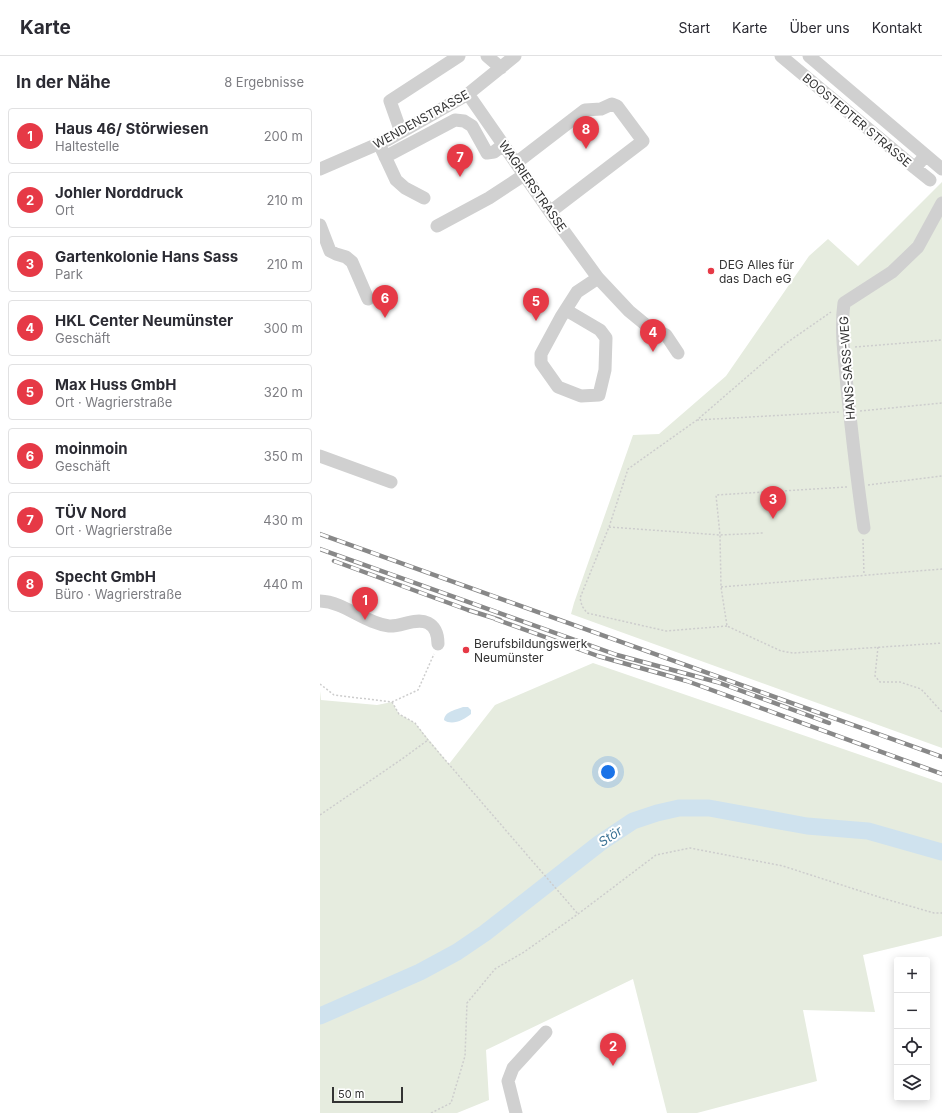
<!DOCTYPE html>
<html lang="de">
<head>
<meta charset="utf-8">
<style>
	body { margin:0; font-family:Inter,sans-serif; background:#f2f2f3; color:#2b2b33 }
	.controls { position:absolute; right:12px; bottom:12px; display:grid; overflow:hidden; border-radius:4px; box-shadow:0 2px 10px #0003 }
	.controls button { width:36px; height:36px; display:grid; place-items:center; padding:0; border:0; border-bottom:1px solid #e1e1e2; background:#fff; color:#2b2b33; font:20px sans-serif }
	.scale { position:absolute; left:12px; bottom:10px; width:71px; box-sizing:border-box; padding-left:4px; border:2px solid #333; border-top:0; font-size:11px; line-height:14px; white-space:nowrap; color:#333; -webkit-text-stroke:3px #fff; paint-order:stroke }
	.you { position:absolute; left:288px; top:716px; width:14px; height:14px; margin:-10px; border:3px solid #fff; border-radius:50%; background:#1a73e8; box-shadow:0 0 0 6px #1a73e833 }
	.badge { display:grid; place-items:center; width:26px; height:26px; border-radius:50%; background:#e63946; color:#fff; font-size:13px; font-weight:700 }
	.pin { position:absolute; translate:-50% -33px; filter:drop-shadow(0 1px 2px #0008) }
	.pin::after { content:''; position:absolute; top:21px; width:14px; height:12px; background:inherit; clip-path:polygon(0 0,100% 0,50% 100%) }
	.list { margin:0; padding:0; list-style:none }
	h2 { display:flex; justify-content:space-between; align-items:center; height:52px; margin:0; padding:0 16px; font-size:17px }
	h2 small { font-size:13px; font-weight:400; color:#7c7c81 }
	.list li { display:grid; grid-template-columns:26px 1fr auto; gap:12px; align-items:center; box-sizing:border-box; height:56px; margin:0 8px 8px; padding:0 8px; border:1px solid #e1e1e2; border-radius:4px }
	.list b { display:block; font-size:15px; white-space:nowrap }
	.list p { margin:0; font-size:13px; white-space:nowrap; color:#7c7c81 }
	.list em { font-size:13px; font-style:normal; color:#7c7c81 }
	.icon { flex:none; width:22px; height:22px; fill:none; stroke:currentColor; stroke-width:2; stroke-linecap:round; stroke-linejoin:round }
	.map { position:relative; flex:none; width:622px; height:1057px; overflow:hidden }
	header { display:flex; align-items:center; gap:24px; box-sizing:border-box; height:56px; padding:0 20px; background:#fff; border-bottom:1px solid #e1e1e2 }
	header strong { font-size:19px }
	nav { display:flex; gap:22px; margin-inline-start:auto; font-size:14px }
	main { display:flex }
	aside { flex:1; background:#fff }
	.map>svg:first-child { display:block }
</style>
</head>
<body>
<header>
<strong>Karte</strong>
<nav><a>Start</a><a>Karte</a><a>Über uns</a><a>Kontakt</a></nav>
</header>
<main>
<aside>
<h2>In der Nähe<small>8 Ergebnisse</small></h2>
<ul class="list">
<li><span class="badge">1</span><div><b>Haus 46/ Störwiesen</b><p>Haltestelle</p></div><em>200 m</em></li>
<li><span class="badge">2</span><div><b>Johler Norddruck</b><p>Ort</p></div><em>210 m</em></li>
<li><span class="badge">3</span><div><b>Gartenkolonie Hans Sass</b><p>Park</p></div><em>210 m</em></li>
<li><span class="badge">4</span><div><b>HKL Center Neumünster</b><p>Geschäft</p></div><em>300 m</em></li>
<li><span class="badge">5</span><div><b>Max Huss GmbH</b><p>Ort · Wagrierstraße</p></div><em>320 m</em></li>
<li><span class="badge">6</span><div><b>moinmoin</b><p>Geschäft</p></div><em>350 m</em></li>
<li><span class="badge">7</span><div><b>TÜV Nord</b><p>Ort · Wagrierstraße</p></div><em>430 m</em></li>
<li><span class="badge">8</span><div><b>Specht GmbH</b><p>Büro · Wagrierstraße</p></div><em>440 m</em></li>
</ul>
</aside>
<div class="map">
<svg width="622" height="1057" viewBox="0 0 622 1057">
	<rect width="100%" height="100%" fill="#fff"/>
	<path fill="#e6ecdf" d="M622,126V692L251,558L254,547L313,379L339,378L406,320L489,200L508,183L538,210Z
		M273,607L622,727V880L543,899L555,956L483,954L497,1025L377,1057H347L313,923L166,994L169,1044L137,1057H0V635L1,644L57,649L72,646L79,658L95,667L129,708L175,649Z"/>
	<path fill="#cfe2ee" d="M143,651H148L151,654V658C144,664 132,670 124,664C125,655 136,654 143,651Z"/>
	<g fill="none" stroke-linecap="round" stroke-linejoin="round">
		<path stroke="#cfe2ee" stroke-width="17" d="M0,960L100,916L137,896L165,877L280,787L313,765L337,757L359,752H389L487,770L548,775L622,796"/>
		<path stroke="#cdcdcd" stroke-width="1.5" stroke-dasharray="2 2" stroke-linecap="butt" d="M535,291L622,284
			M540,355L622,347
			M377,364L519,356
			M548,429L622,420
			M527,431L396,439L400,479L401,531L407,570L461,595L473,597L622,587
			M289,471L400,479L443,477
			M543,483L544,519
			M401,531L622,513
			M407,570L346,575L267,557L262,550L260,542L289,471L308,413L377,364L465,288L511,256
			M558,591L555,620L560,626H580L601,633L622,656
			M0,628L14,639L72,646L98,634L114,598
			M72,646L79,658L95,667L108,684L258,858
			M0,759L82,703L108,684
			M111,1057L131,1047L145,1000L147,947L175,913L204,896L258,858L336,799L370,792L463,810L562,842L614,857H622"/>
		<path stroke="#d0d0d0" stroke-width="13" d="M167,0L181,12
			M461,0L595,112L605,100
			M489,0L622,113
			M148,38L230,156L278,222L309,255L326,269L346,279L358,297
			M81,76L70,45L139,0
			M62,94L76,124L85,132L104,142
			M65,101L135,64L144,65L152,70L167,97L174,96L183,89
			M196,107L265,54L281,53L292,48L297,50L323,85L230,156
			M595,112L610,124
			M0,113L67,84L148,38L195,0
			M0,169L10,195L16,198L26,201L32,206L48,243
			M117,170L169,142L204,119
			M246,254L280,274L286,282L285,314L279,339L261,340L238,331L221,307V298L241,261L257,236L278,222
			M0,400L71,426
			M544,472C537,425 532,379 527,332C525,304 520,275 524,247L572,216L598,191L622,147
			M0,545C25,546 44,567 69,570C81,571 96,561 108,567C116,571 118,580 118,588
			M196,1057L188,1025L193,1012L226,976"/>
		<g stroke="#888" stroke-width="4.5">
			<path id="rail" d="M0,478L622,701
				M0,493L297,599L397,626L509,667
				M14,505L148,554L180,564
				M175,563L278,600L367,625L622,718"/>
		</g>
		<use href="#rail" stroke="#fff" stroke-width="3" stroke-dasharray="9" stroke-linecap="butt"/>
	</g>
	<g fill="#e63946" stroke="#fff" stroke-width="1.5">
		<circle cx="391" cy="215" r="4"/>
		<circle cx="146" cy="594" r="4"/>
	</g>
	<g text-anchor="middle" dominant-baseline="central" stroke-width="4" stroke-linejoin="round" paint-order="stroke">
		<g font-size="12" fill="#333" stroke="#fff">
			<text transform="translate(101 63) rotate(-29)">WENDENSTRASSE</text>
			<text transform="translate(537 64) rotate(40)">BOOSTEDTER STRASSE</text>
			<text transform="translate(213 130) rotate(55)">WAGRIERSTRASSE</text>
			<text transform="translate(527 312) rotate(-94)">HANS-SASS-WEG</text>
		</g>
		<g font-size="12" fill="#333" stroke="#fff" text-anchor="start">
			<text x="399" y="208">DEG Alles für<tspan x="399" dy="14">das Dach eG</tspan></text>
			<text x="154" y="587">Berufsbildungswerk<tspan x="154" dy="14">Neumünster</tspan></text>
		</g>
		<g font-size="13" font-style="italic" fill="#3f7597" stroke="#fff">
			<text transform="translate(290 780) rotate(-34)">Stör</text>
		</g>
	</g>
</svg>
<div class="controls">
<button>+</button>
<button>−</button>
<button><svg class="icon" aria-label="locate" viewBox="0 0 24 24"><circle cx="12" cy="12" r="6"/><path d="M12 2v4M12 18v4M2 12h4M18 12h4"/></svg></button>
<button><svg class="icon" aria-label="layers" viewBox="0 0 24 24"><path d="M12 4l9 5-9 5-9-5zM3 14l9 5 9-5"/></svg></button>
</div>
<div class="scale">50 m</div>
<div class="you"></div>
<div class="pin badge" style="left:45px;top:564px">1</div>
<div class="pin badge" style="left:293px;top:1010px">2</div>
<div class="pin badge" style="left:453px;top:463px">3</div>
<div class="pin badge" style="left:333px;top:296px">4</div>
<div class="pin badge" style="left:216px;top:265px">5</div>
<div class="pin badge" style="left:65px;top:262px">6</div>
<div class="pin badge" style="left:140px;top:121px">7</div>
<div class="pin badge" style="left:266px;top:93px">8</div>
</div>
</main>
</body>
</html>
